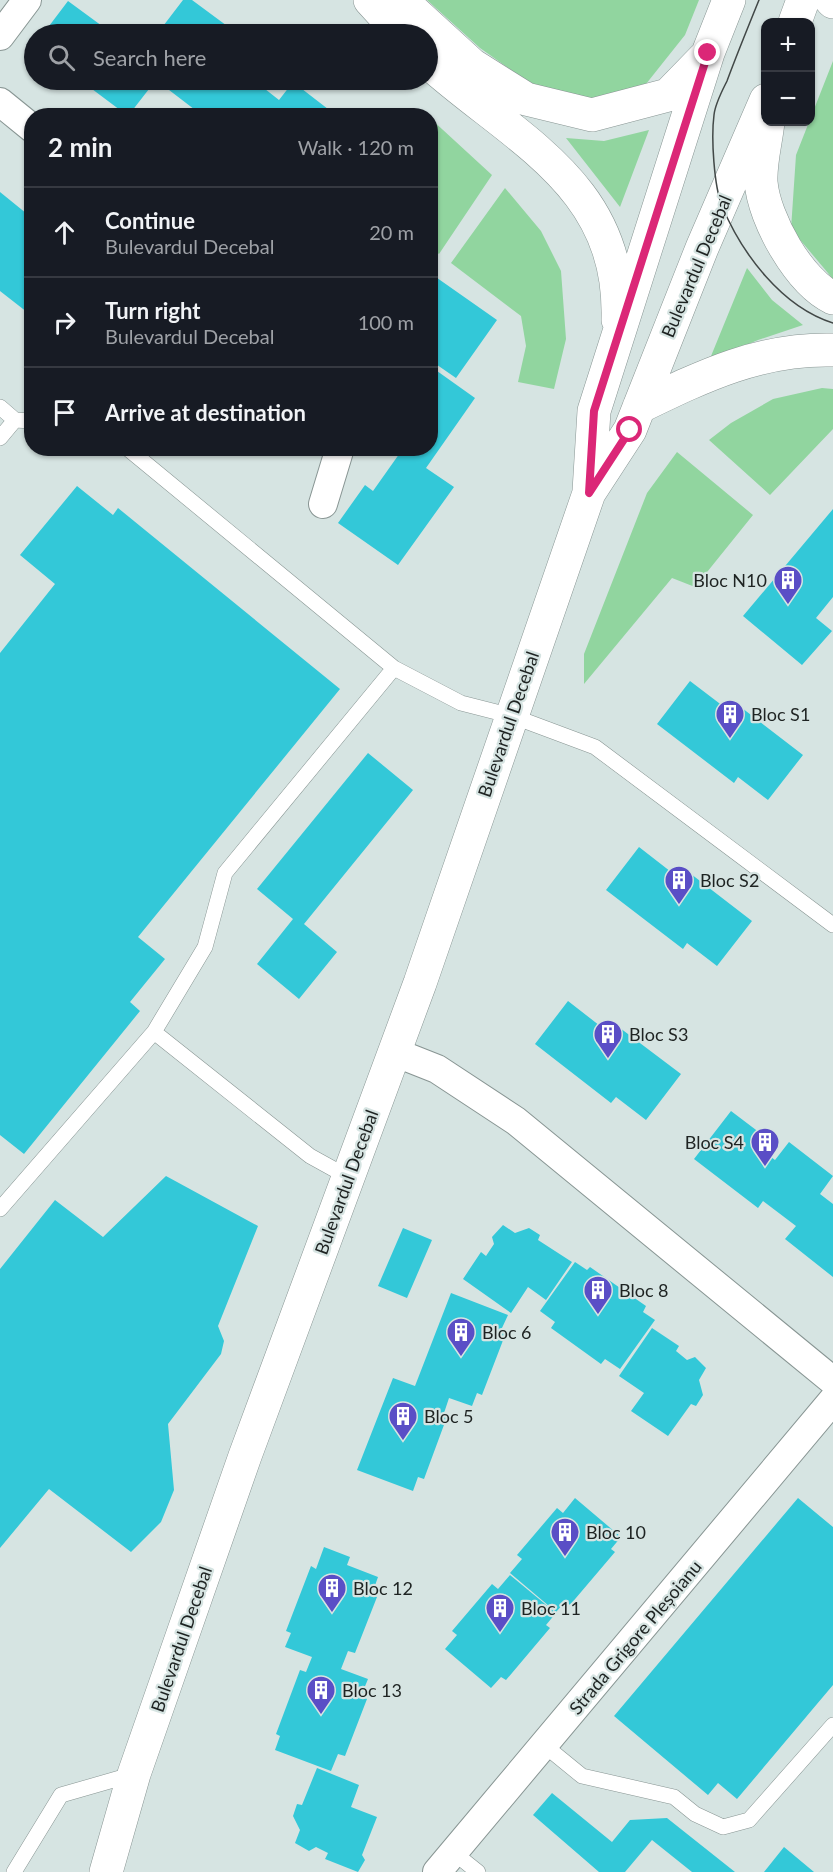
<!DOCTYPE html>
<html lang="en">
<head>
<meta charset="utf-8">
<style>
	body { margin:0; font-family:Lato,sans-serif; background:#242831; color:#f1f3f6 }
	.controls { position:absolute; right:18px; top:18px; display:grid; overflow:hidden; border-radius:12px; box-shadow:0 2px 4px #0004 }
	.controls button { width:54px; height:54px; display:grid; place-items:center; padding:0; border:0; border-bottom:2px solid #363941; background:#171b24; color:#f1f3f6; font:30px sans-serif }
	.stop { position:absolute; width:18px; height:18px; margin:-14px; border:4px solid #db2777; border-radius:50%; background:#fff }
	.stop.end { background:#db2777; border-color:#fff; box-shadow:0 2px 6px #0008 }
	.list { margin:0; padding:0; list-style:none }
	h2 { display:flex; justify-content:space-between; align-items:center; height:78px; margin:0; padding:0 24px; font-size:26px }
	h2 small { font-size:20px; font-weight:400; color:#9ea1a6 }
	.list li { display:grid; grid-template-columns:39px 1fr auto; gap:18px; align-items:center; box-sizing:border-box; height:90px; padding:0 24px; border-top:2px solid #363941 }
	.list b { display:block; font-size:22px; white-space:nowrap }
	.list p { margin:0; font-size:20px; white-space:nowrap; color:#9ea1a6 }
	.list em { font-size:20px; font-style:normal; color:#9ea1a6 }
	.icon { flex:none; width:33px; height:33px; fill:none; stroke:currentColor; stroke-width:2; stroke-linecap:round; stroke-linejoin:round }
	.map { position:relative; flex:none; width:833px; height:1872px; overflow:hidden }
	.search { position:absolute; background:#171b24; box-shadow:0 2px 4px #0004; left:24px; top:24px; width:414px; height:66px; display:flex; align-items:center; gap:15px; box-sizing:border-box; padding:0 21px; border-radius:33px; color:#9ea1a6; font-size:22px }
	.panel { position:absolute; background:#171b24; box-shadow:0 2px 4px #0004; left:24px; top:108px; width:414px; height:348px; border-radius:24px }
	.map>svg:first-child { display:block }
</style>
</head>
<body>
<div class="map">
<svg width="833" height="1872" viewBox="0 0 833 1872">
	<rect width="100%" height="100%" fill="#d6e4e2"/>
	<path fill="#91d59f" d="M427,0H699L685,35L646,84L589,99L531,84L480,48Z
		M833,61V279L791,229L796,155Z
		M430,118L492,175L439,254L431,248Z
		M649,130L620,207L566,138L604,141Z
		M505,188L541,231L561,271L566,339L554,389L518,382L526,346L521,316L451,263Z
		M747,268L772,300L803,325L758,340L709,361Z
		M822,388L833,389V429L770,495L709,440L731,423L773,399Z
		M677,452L753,515L695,587L672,578L584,684V654L647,493Z"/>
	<path fill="#33c8d8" d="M183,0H192L238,34H157Z
		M68,1L113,34H43Z
		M80,80H273L265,89L279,100L293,82L337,116H203L156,80L128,116Z
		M0,192L32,218V316L0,291Z
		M430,273L497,320L456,378L430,360Z
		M430,366L475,398L426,468L454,487L398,565L338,523L365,485L373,491L402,450L400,448H430Z
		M77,486L113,515L118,508L340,689L138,937L165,959L130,1002L140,1011L24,1154L0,1135V653L55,584L20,555Z
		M833,509V597L816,618L832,631L802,665L743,616Z
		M690,681L736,716L742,708L803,755L768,800L738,777L734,783L657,724Z
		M368,753L413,790L304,924L337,952L299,999L257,964L293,919L257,889Z
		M639,847L684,882L691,874L752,921L717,966L687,943L683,949L606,890Z
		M568,1001L613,1036L620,1028L681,1074L646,1120L616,1097L611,1103L535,1044Z
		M731,1111L768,1139L760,1149L775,1160L789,1142L833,1176L820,1194L833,1204V1277L785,1239L796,1226L763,1201L758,1208L694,1159Z
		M166,1176L258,1226L218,1326L224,1341L221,1354L168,1424L174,1490L161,1522L131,1552L49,1489L0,1548V1269L55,1200L103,1237Z
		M503,1225L515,1233L529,1228L540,1235L538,1240L572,1262L546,1300L528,1287L511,1313L463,1279L481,1252L486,1256L494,1244L492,1237Z
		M403,1228L432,1240L407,1298L378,1286Z
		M575,1262L587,1270L590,1267L646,1306L643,1312L655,1320L620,1369L605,1359L601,1364L551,1328L555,1322L540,1311Z
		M451,1293L508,1315L502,1328L507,1330L482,1395L477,1393L472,1406L449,1398L444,1413L448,1414L424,1479L418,1477L413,1491L357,1470L393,1378L415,1386Z
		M652,1328L679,1346L676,1351L687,1360L695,1357L706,1368L699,1380L703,1395L696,1406L691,1404L668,1436L631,1411L644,1393L619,1376Z
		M575,1498L621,1537L611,1549L615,1552L570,1605L566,1601L556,1612L510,1573L522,1559L517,1555L557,1508L563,1513Z
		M798,1498L833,1527V1685L737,1799L718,1783L708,1795L614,1716Z
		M324,1547L350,1557L347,1565L378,1577L372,1594L377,1597L355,1653L348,1651L341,1669L368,1679L361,1696L367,1699L345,1756L338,1754L331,1771L275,1750L280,1736L276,1734L300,1670L306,1672L312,1657L285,1647L291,1633L286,1631L311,1566L316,1569Z
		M510,1575L556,1613L546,1625L550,1628L506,1680L501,1677L491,1688L445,1649L457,1635L452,1631L492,1584L498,1589Z
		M317,1768L359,1785L351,1807L377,1817L362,1855L365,1860L358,1872L325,1859L328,1853L316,1847L309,1851L295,1843L300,1830L293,1816L297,1804L302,1805Z
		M552,1793L612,1842L630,1820L667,1818L735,1872H692L652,1840L625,1872H599L533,1815Z
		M784,1847L814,1872H764Z"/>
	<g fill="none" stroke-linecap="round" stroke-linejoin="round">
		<g stroke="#889593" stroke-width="16">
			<path id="lane" d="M0,407L15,420L32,421
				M0,438L15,420
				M127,448L394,668L461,703L512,716L595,747L833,925
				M154,1032L310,1156L348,1177
				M0,1209L154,1032L205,947L225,873L394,668
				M544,1745L582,1776L674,1797L695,1814L723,1827L749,1820L833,1725
				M453,1852L478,1872
				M14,1872L61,1795L134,1774"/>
		</g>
		<g stroke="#889593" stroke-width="30">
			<path id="street" d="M0,36L27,0
				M0,102L32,128
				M323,504L340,448
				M394,1052L437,1069L516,1121L833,1381
				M437,1872L833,1400"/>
		</g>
		<g stroke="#889593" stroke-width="34">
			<path id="primary" d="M370,0L401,34
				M401,0L472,65L526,99L592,115L668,95L703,59
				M831,0L833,2
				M795,22L803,0
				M428,62C515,140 622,184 618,320
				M768,122C766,141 760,163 761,182C764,219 799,282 833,298
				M639,407C703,376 760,348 833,350
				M589,491L594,411L708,53L729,0
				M106,1872L134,1774L245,1456L420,983L589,493L630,430L702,248L766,100"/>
		</g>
		<use href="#lane" stroke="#fff" stroke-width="15"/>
		<use href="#street" stroke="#fff" stroke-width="28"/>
		<use href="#primary" stroke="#fff" stroke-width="33"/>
		<path stroke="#424847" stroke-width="1.5" d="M759,0C748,27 737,54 727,81C722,91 715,104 714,115C711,138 714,186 722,206C742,254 782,307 833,323"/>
	</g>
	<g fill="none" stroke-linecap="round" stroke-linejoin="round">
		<path stroke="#db2777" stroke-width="8" d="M630,430L589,493L594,411L708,53"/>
	</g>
	<defs>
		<g id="building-pin" transform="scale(1.5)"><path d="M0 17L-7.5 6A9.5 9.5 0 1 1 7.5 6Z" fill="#5a4ec6" stroke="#d6e4e2"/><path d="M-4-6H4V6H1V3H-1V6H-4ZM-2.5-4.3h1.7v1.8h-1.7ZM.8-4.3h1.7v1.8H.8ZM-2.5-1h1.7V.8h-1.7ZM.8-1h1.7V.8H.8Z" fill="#fff"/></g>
	</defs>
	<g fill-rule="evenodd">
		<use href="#building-pin" x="788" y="580"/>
		<use href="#building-pin" x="730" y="714"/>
		<use href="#building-pin" x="679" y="880"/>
		<use href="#building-pin" x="608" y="1034"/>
		<use href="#building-pin" x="765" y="1142"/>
		<use href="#building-pin" x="598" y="1290"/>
		<use href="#building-pin" x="461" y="1332"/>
		<use href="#building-pin" x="403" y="1416"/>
		<use href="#building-pin" x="565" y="1532"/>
		<use href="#building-pin" x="332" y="1588"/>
		<use href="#building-pin" x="500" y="1608"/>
		<use href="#building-pin" x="321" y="1690"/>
	</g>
	<g text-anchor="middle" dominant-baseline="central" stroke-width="4.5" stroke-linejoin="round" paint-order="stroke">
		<g font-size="18" fill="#1e2322" stroke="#d6e4e2">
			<text transform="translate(696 266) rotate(-67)">Bulevardul Decebal</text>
			<text transform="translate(508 724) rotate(-71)">Bulevardul Decebal</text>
			<text transform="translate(346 1182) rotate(-70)">Bulevardul Decebal</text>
			<text transform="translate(635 1637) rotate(-50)">Strada Grigore Pleșoianu</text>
			<text transform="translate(181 1639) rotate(-71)">Bulevardul Decebal</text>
		</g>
		<g font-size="18" fill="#1e2322" stroke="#d6e4e2" text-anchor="start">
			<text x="767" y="580" text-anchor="end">Bloc N10</text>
			<text x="751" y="714">Bloc S1</text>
			<text x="700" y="880">Bloc S2</text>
			<text x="629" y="1034">Bloc S3</text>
			<text x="744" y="1142" text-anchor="end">Bloc S4</text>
			<text x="619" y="1290">Bloc 8</text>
			<text x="482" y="1332">Bloc 6</text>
			<text x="424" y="1416">Bloc 5</text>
			<text x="586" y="1532">Bloc 10</text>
			<text x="353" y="1588">Bloc 12</text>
			<text x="521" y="1608">Bloc 11</text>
			<text x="342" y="1690">Bloc 13</text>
		</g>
	</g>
</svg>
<div class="controls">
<button>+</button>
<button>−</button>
</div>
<div class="stop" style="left:630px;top:430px"></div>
<div class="stop end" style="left:708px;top:53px"></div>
<div class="search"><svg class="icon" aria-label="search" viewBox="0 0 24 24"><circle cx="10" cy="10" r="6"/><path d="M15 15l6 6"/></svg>Search here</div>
<section class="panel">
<h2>2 min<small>Walk · 120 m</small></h2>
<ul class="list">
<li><svg class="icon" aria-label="ahead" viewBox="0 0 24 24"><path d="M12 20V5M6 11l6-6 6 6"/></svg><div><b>Continue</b><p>Bulevardul Decebal</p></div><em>20 m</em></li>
<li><svg class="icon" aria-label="right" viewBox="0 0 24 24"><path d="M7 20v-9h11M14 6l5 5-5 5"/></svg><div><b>Turn right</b><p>Bulevardul Decebal</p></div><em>100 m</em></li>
<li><svg class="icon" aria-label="arrive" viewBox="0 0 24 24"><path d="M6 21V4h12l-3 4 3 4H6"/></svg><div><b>Arrive at destination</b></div></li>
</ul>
</section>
</div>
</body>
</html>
